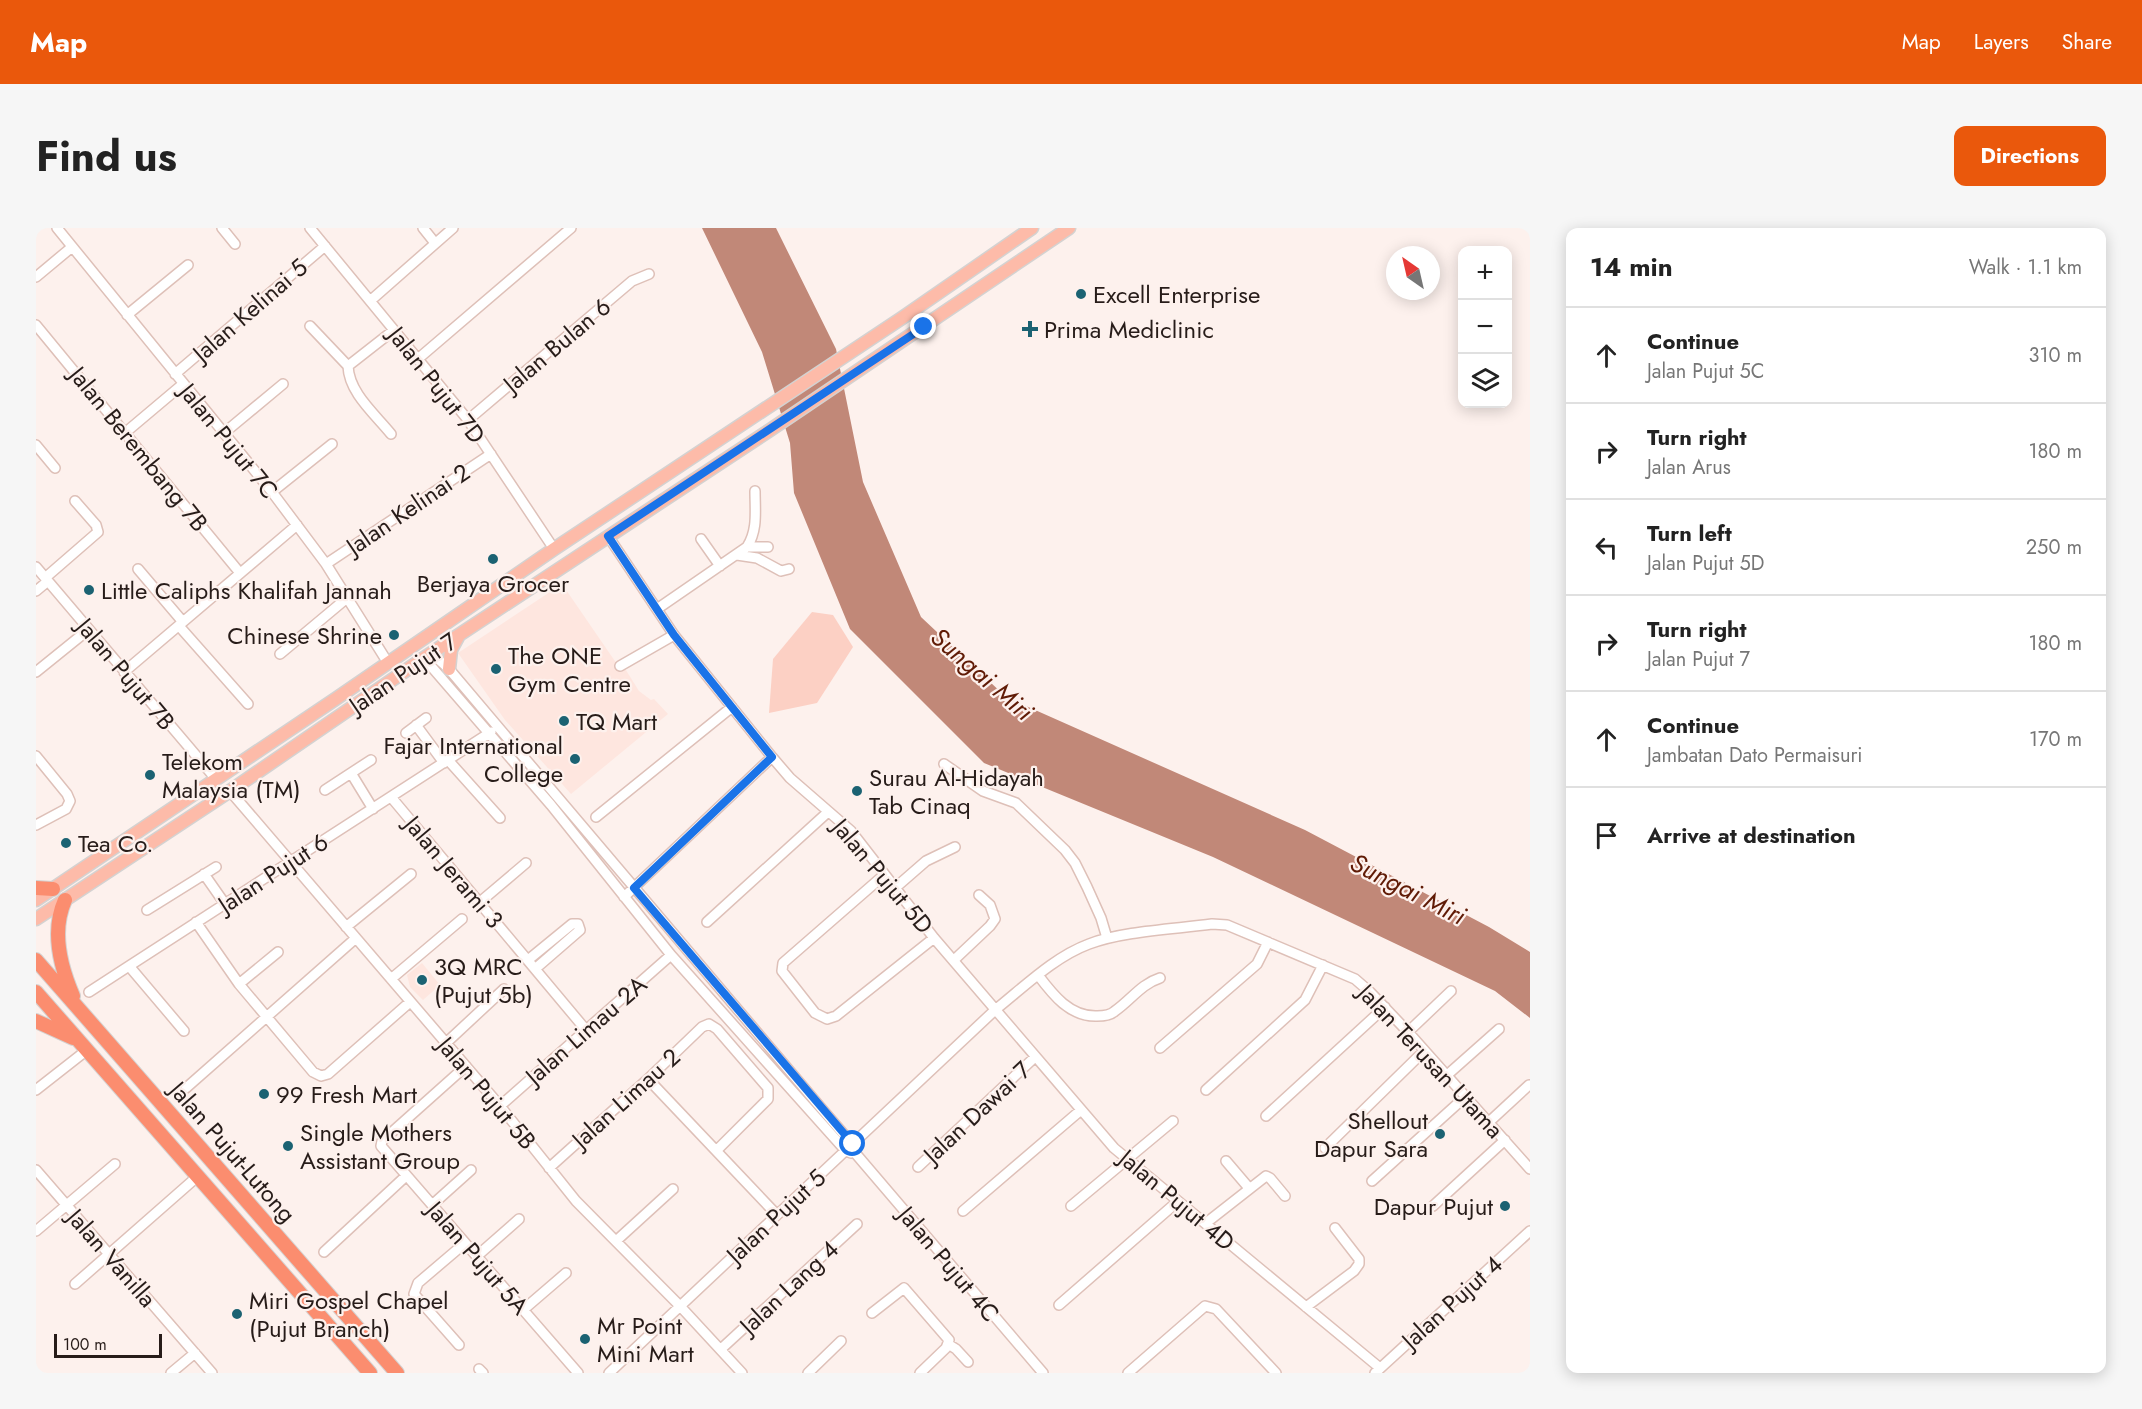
<!DOCTYPE html>
<html lang="en">
<head>
<meta charset="utf-8">
<style>
	body { margin:0; font-family:Jost,sans-serif; background:#f6f6f6; color:#222 }
	.controls { position:absolute; right:18px; top:18px; display:grid; overflow:hidden; border-radius:12px; box-shadow:0 3px 15px #0003 }
	.controls button { width:54px; height:54px; display:grid; place-items:center; padding:0; border:0; border-bottom:2px solid #e0e0e0; background:#fff; color:#222; font:30px sans-serif }
	.compass { position:absolute; left:1350px; top:18px; width:54px; height:54px; border-radius:50%; background:#fff; box-shadow:0 3px 15px #0003; rotate:326deg }
	.scale { position:absolute; left:18px; bottom:15px; width:108px; box-sizing:border-box; padding-left:6px; border:3px solid #271c19; border-top:0; font-size:16px; line-height:21px; white-space:nowrap; color:#271c19; -webkit-text-stroke:4px #fdf1ed; paint-order:stroke }
	.stop { position:absolute; width:18px; height:18px; margin:-14px; border:4px solid #1a73e8; border-radius:50%; background:#fff }
	.stop.end { background:#1a73e8; border-color:#fff; box-shadow:0 2px 6px #0008 }
	.list { margin:0; padding:0; list-style:none }
	h2 { display:flex; justify-content:space-between; align-items:center; height:78px; margin:0; padding:0 24px; font-size:26px }
	h2 small { font-size:20px; font-weight:400; color:#767676 }
	.list li { display:grid; grid-template-columns:39px 1fr auto; gap:18px; align-items:center; box-sizing:border-box; height:96px; padding:0 24px; border-top:2px solid #e0e0e0 }
	.list b { display:block; font-size:22px; white-space:nowrap }
	.list p { margin:0; font-size:20px; white-space:nowrap; color:#767676 }
	.list em { font-size:20px; font-style:normal; color:#767676 }
	.icon { flex:none; width:33px; height:33px; fill:none; stroke:currentColor; stroke-width:2; stroke-linecap:round; stroke-linejoin:round }
	.map { position:relative; flex:none; width:1494px; height:1145px; overflow:hidden; border-radius:12px }
	header { display:flex; align-items:center; gap:36px; box-sizing:border-box; height:84px; padding:0 30px; background:#ea580c; color:#fff }
	header strong { font-size:28px }
	nav { display:flex; gap:33px; margin-inline-start:auto; font-size:21px }
	.intro { display:flex; align-items:center; justify-content:space-between; box-sizing:border-box; height:144px; padding:0 36px }
	h1 { margin:0; font-size:42px }
	.button { padding:15px 27px; border-radius:12px; background:#ea580c; color:#fff; font-size:21px; font-weight:700 }
	main { display:flex; gap:36px; padding:0 36px }
	aside { flex:1; background:#fff; border-radius:12px; box-shadow:0 3px 15px #0003 }
	.map>svg:first-child { display:block }
</style>
</head>
<body>
<header>
<strong>Map</strong>
<nav><a>Map</a><a>Layers</a><a>Share</a></nav>
</header>
<div class="intro"><h1>Find us</h1><a class="button">Directions</a></div>
<main>
<div class="map">
<svg width="1494" height="1145" viewBox="0 0 1494 1145">
	<rect width="100%" height="100%" fill="#fdf1ed"/>
	<path fill="#fee6df" d="M526,356L583,439H588L603,463L615,472L618,471L632,486L535,566L469,492L422,425Z
		M386,735L404,757L387,772L374,759L371,747Z"/>
	<path fill="#fcd0c4" d="M776,384L797,387L817,419L781,475L733,485L737,431Z"/>
	<path fill="#c18878" d="M666,0H740L800,121L827,254L885,389L970,469L1269,602L1453,699L1494,724V790L1459,763L1177,629L948,535L814,401L758,265L754,215L726,124Z"/>
	<g fill="none" stroke-linecap="round" stroke-linejoin="round">
		<g stroke="#dec0b8" stroke-width="12">
			<path id="minor" d="M21,0L236,264L290,336L352,435
				M186,0L199,16
				M274,0L432,192L518,321
				M387,0L399,15
				M0,49L36,19
				M334,73L417,0
				M91,87L152,37
				M0,97L204,345
				M274,98L312,138C313,165 339,186 355,206
				M383,130L535,0
				M312,138L358,102
				M139,146L289,18
				M432,192L596,53L613,46
				M90,204L147,156
				M188,205L247,156
				M0,217L19,240
				M236,264L296,216
				M572,308L638,407L736,529L754,550L815,603L898,710L1078,920L1344,1140
				M665,311L684,338
				M711,319H732
				M701,327L721,330L745,343L753,341
				M290,336L455,226
				M0,339L180,551
				M102,341L147,394
				M9,350L62,304L60,297L39,273
				M0,363L12,353
				M621,381L711,319C722,302 719,283 719,263
				M143,398L212,476
				M395,425L413,441C546,600 681,759 817,917L820,926L1007,1145
				M244,426L311,370
				M388,430L515,577L635,727L810,923L815,925
				M584,438L638,407
				M0,444L52,402
				M88,444L261,297
				M380,497L408,535
				M370,505L390,490
				M0,528L31,566L34,573L30,581L0,597
				M335,532L315,545L337,581
				M412,532L464,590
				M908,536L947,563L980,575L1029,622L1039,635L1051,659L1065,690L1071,710
				M289,562L315,545
				M194,563L464,878L540,973L644,1078L706,1145
				M355,569L550,802
				M560,589L696,479
				M168,646L189,676
				M848,647L747,735L746,743L779,785L791,791L800,788L898,710
				M859,660L890,633L919,619
				M588,669L736,529
				M444,674L490,635
				M111,682L180,639
				M160,694L203,756L277,844L285,848L292,846L374,774
				M671,694L792,584
				M310,699L375,646
				M492,732L536,696H542L544,702L499,741
				M918,732L954,698L959,691L954,677L943,667
				M1002,747C1017,767 1034,789 1061,788C1067,788 1075,787 1079,783C1095,772 1105,756 1124,750
				M355,751L426,691
				M203,756L242,724
				M53,764L93,738
				M148,803L93,738L455,504
				M1372,804L1415,763
				M410,815L468,761
				M1124,820L1221,736L1232,714
				M430,838L346,913L345,918L542,1145
				M1410,848L1463,801
				M612,851L741,987
				M150,860L320,710
				M0,862L51,822
				M1170,862L1269,772L1287,737
				M464,878L635,727
				M1230,888L1349,779
				M1453,894L1493,857
				M1289,920L1388,823
				M1190,933L1213,960
				M882,939L999,829
				M513,940L612,851L666,799L673,796L681,801L732,860V871L681,922
				M0,942L176,1145
				M1336,953L1429,869
				M396,977L435,942
				M1035,978L1137,893
				M1397,978L1469,912
				M927,983L1045,882
				M1170,995L1230,948L1234,950L1249,968
				M0,1003L79,936
				M580,1013L637,961
				M288,1024L370,948
				M441,1028L483,991
				M39,1056L162,948
				M1023,1077L1141,974
				M1270,1079L1318,1043L1323,1036V1031L1299,1000
				M487,1082L530,1045
				M836,1085L868,1060L913,1112L910,1120L884,1145
				M912,1116L920,1121L932,1134
				M423,1117L378,1066L382,1055L429,1015
				M685,1121L821,996
				M443,1141L447,1145
				M135,1145L159,1125
				M573,1145L959,782C988,759 1018,729 1053,716C1086,703 1140,701 1176,696L1191,697L1319,751L1334,764L1372,804L1494,941
				M772,1145L805,1113
				M1092,1145L1169,1078L1180,1081L1240,1145
				M1339,1145L1494,1003"/>
		</g>
		<g stroke="#d4d2d1" stroke-width="15">
			<path id="major" d="M413,441L415,422L422,409
				M0,672L301,470L518,321L866,90L996,0
				M0,691L194,563L388,430L734,202L1033,0"/>
		</g>
		<g stroke="#d4d2d1" stroke-width="16">
			<path id="highway" d="M0,660L17,661
				M29,672C15,703 24,738 37,768
				M0,732L361,1145
				M0,764L334,1145
				M0,793L37,810"/>
		</g>
		<use href="#minor" stroke="#fff" stroke-width="9"/>
		<use href="#major" stroke="#fdbba9" stroke-width="12"/>
		<use href="#highway" stroke="#fb8d6f" stroke-width="14"/>
	</g>
	<g fill="none" stroke-linecap="round" stroke-linejoin="round">
		<path stroke="#1a73e8" stroke-width="8" d="M817,916L598,660L736,529L638,407L572,308L888,99"/>
	</g>
	<g fill="#1b6272" stroke="#fdf1ed" stroke-width="2">
		<circle cx="1045" cy="66" r="6"/>
		<path d="M991 92h6v6h6v6h-6v6h-6v-6h-6v-6h6z"/>
		<circle cx="457" cy="331" r="6"/>
		<circle cx="53" cy="362" r="6"/>
		<circle cx="358" cy="407" r="6"/>
		<circle cx="460" cy="441" r="6"/>
		<circle cx="528" cy="493" r="6"/>
		<circle cx="539" cy="531" r="6"/>
		<circle cx="114" cy="547" r="6"/>
		<circle cx="821" cy="563" r="6"/>
		<circle cx="30" cy="615" r="6"/>
		<circle cx="386" cy="752" r="6"/>
		<circle cx="228" cy="866" r="6"/>
		<circle cx="1404" cy="906" r="6"/>
		<circle cx="252" cy="918" r="6"/>
		<circle cx="1469" cy="978" r="6"/>
		<circle cx="201" cy="1086" r="6"/>
		<circle cx="549" cy="1111" r="6"/>
	</g>
	<g text-anchor="middle" dominant-baseline="central" stroke-width="4.5" stroke-linejoin="round" paint-order="stroke">
		<g font-size="24" fill="#271c19" stroke="#fdf1ed" text-anchor="start">
			<text x="1057" y="66">Excell Enterprise</text>
			<text x="1008" y="101">Prima Mediclinic</text>
			<text x="457" y="355" text-anchor="middle">Berjaya Grocer</text>
			<text x="65" y="362">Little Caliphs Khalifah Jannah</text>
			<text x="346" y="407" text-anchor="end">Chinese Shrine</text>
			<text x="472" y="427">The ONE<tspan x="472" dy="28">Gym Centre</tspan></text>
			<text x="540" y="493">TQ Mart</text>
			<text x="527" y="517" text-anchor="end">Fajar International<tspan x="527" dy="28">College</tspan></text>
			<text x="126" y="533">Telekom<tspan x="126" dy="28">Malaysia (TM)</tspan></text>
			<text x="833" y="549">Surau Al-Hidayah<tspan x="833" dy="28">Tab Cinaq</tspan></text>
			<text x="42" y="615">Tea Co.</text>
			<text x="398" y="738">3Q MRC<tspan x="398" dy="28">(Pujut 5b)</tspan></text>
			<text x="240" y="866">99 Fresh Mart</text>
			<text x="1392" y="892" text-anchor="end">Shellout<tspan x="1392" dy="28">Dapur Sara</tspan></text>
			<text x="264" y="904">Single Mothers<tspan x="264" dy="28">Assistant Group</tspan></text>
			<text x="1457" y="978" text-anchor="end">Dapur Pujut</text>
			<text x="213" y="1072">Miri Gospel Chapel<tspan x="213" dy="28">(Pujut Branch)</tspan></text>
			<text x="561" y="1097">Mr Point<tspan x="561" dy="28">Mini Mart</tspan></text>
		</g>
		<g font-size="24" fill="#271c19" stroke="#fdf1ed">
			<text transform="translate(214 82) rotate(-41)">Jalan Kelinai 5</text>
			<text transform="translate(521 117) rotate(-40)">Jalan Bulan 6</text>
			<text transform="translate(401 157) rotate(52)">Jalan Pujut 7D</text>
			<text transform="translate(193 213) rotate(51)">Jalan Pujut 7C</text>
			<text transform="translate(103 221) rotate(51)">Jalan Berembang 7B</text>
			<text transform="translate(372 281) rotate(-34)">Jalan Kelinai 2</text>
			<text transform="translate(367 445) rotate(-34)">Jalan Pujut 7</text>
			<text transform="translate(90 446) rotate(50)">Jalan Pujut 7B</text>
			<text transform="translate(418 644) rotate(50)">Jalan Jerami 3</text>
			<text transform="translate(237 645) rotate(-33)">Jalan Pujut 6</text>
			<text transform="translate(847 648) rotate(50)">Jalan Pujut 5D</text>
			<text transform="translate(550 802) rotate(-41)">Jalan Limau 2A</text>
			<text transform="translate(1395 833) rotate(47)">Jalan Terusan Utama</text>
			<text transform="translate(451 865) rotate(50)">Jalan Pujut 5B</text>
			<text transform="translate(590 870) rotate(-42)">Jalan Limau 2</text>
			<text transform="translate(941 884) rotate(-43)">Jalan Dawai 7</text>
			<text transform="translate(197 924) rotate(49)">Jalan Pujut-Lutong</text>
			<text transform="translate(1141 972) rotate(40)">Jalan Pujut 4D</text>
			<text transform="translate(740 988) rotate(-43)">Jalan Pujut 5</text>
			<text transform="translate(76 1030) rotate(49)">Jalan Vanilla</text>
			<text transform="translate(442 1030) rotate(49)">Jalan Pujut 5A</text>
			<text transform="translate(913 1036) rotate(50)">Jalan Pujut 4C</text>
			<text transform="translate(753 1059) rotate(-43)">Jalan Lang 4</text>
			<text transform="translate(1416 1074) rotate(-42)">Jalan Pujut 4</text>
		</g>
		<g font-size="26" font-style="italic" fill="#601b06" stroke="#fdf1ed">
			<text transform="translate(946 446) rotate(41)">Sungai Miri</text>
			<text transform="translate(1372 661) rotate(27)">Sungai Miri</text>
		</g>
	</g>
</svg>
<div class="controls">
<button>+</button>
<button>−</button>
<button><svg class="icon" aria-label="layers" viewBox="0 0 24 24"><path d="M12 4l9 5-9 5-9-5zM3 14l9 5 9-5"/></svg></button>
</div>
<svg class="compass" viewBox="-18 -18 36 36"><path d="M0-13l5 13h-10z" fill="#e53935"/><path d="M0 13l5-13h-10z" fill="#767676"/></svg>
<div class="scale">100 m</div>
<div class="stop" style="left:817px;top:916px"></div>
<div class="stop end" style="left:888px;top:99px"></div>
</div>
<aside>
<h2>14 min<small>Walk · 1.1 km</small></h2>
<ul class="list">
<li><svg class="icon" aria-label="ahead" viewBox="0 0 24 24"><path d="M12 20V5M6 11l6-6 6 6"/></svg><div><b>Continue</b><p>Jalan Pujut 5C</p></div><em>310 m</em></li>
<li><svg class="icon" aria-label="right" viewBox="0 0 24 24"><path d="M7 20v-9h11M14 6l5 5-5 5"/></svg><div><b>Turn right</b><p>Jalan Arus</p></div><em>180 m</em></li>
<li><svg class="icon" aria-label="left" viewBox="0 0 24 24"><path d="M17 20v-9H6M10 6l-5 5 5 5"/></svg><div><b>Turn left</b><p>Jalan Pujut 5D</p></div><em>250 m</em></li>
<li><svg class="icon" aria-label="right" viewBox="0 0 24 24"><path d="M7 20v-9h11M14 6l5 5-5 5"/></svg><div><b>Turn right</b><p>Jalan Pujut 7</p></div><em>180 m</em></li>
<li><svg class="icon" aria-label="ahead" viewBox="0 0 24 24"><path d="M12 20V5M6 11l6-6 6 6"/></svg><div><b>Continue</b><p>Jambatan Dato Permaisuri</p></div><em>170 m</em></li>
<li><svg class="icon" aria-label="arrive" viewBox="0 0 24 24"><path d="M6 21V4h12l-3 4 3 4H6"/></svg><div><b>Arrive at destination</b></div></li>
</ul>
</aside>
</main>
</body>
</html>
